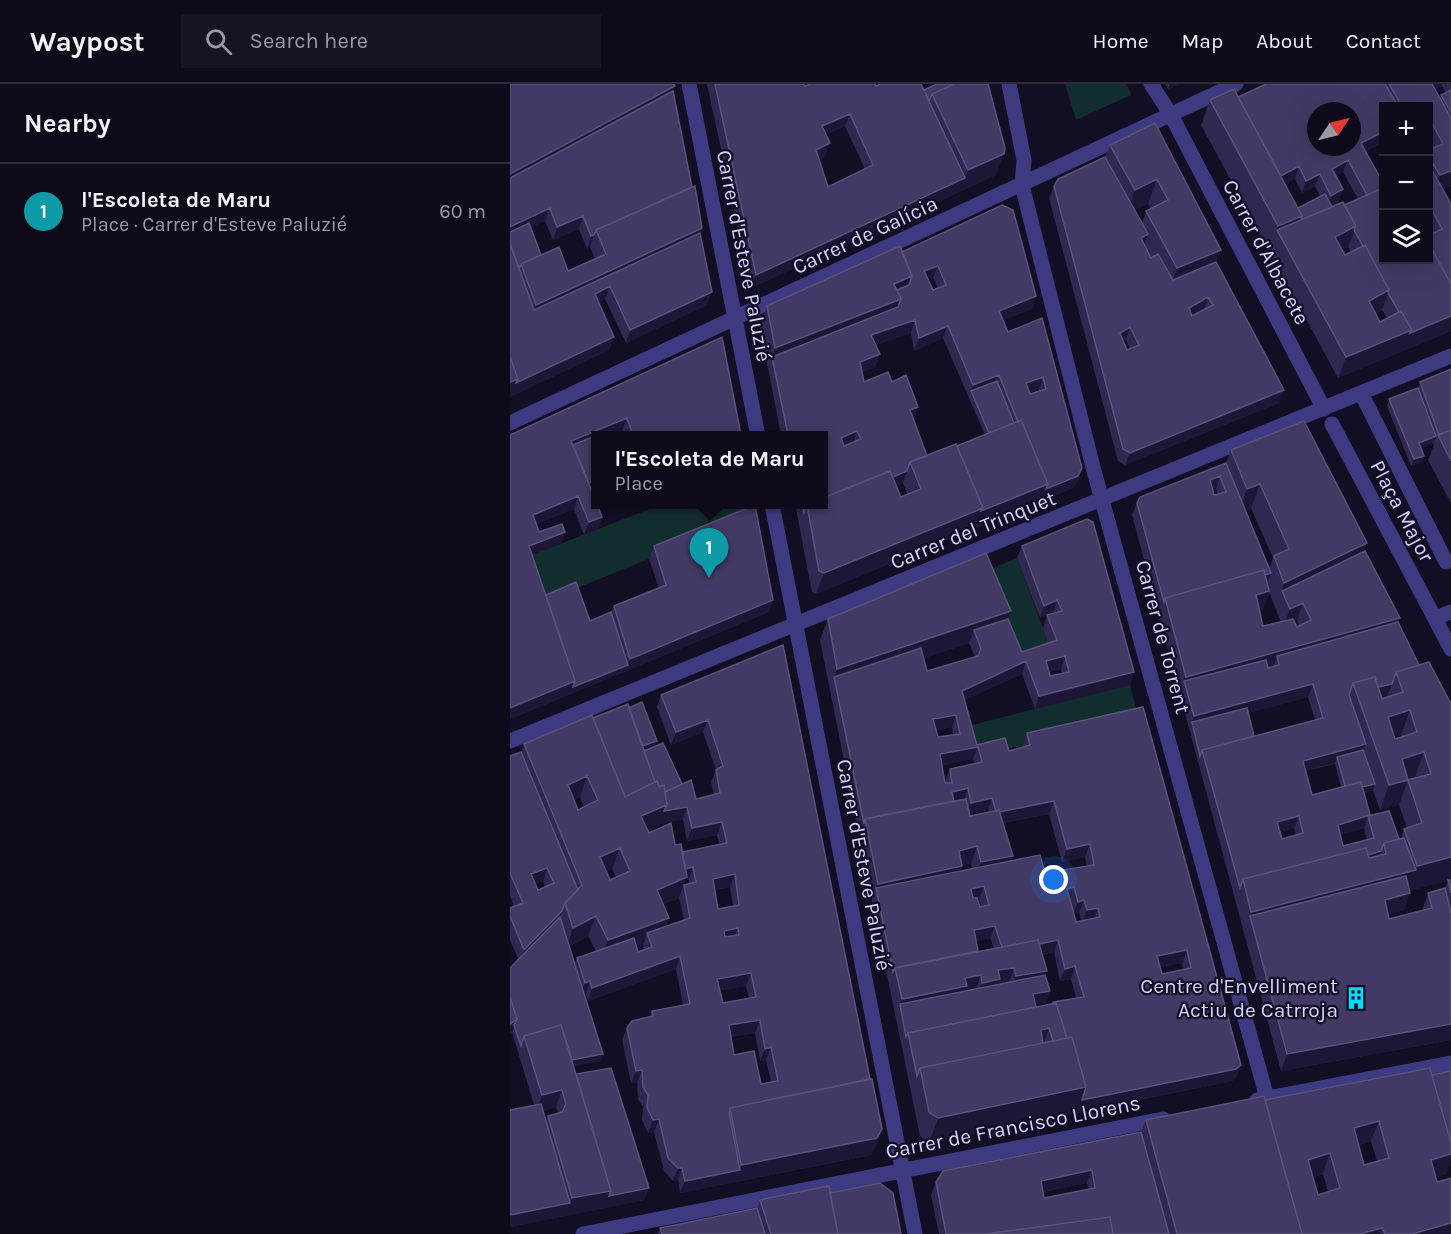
<!DOCTYPE html>
<html lang="en">
<head>
<meta charset="utf-8">
<style>
	body { margin:0; font-family:Karla,sans-serif; background:#171323; color:#f1f3f6 }
	.controls { position:absolute; right:18px; top:18px; display:grid; overflow:hidden; border-radius:0px; box-shadow:0 6px 24px #0002 }
	.controls button { width:54px; height:54px; display:grid; place-items:center; padding:0; border:0; border-bottom:2px solid #2e2b39; background:#0e0a1a; color:#f1f3f6; font:30px sans-serif }
	.compass { position:absolute; left:797px; top:18px; width:54px; height:54px; border-radius:50%; background:#0e0a1a; box-shadow:0 6px 24px #0002; rotate:55deg }
	.you { position:absolute; left:544px; top:796px; width:21px; height:21px; margin:-15px; border:4px solid #fff; border-radius:50%; background:#1a73e8; box-shadow:0 0 0 9px #1a73e833 }
	.badge { display:grid; place-items:center; width:39px; height:39px; border-radius:50%; background:#d93025; color:#fff; font-size:20px; font-weight:700 }
	.pin { position:absolute; translate:-50% -50px; filter:drop-shadow(0 2px 3px #0008) }
	.pin::after { content:''; position:absolute; top:32px; width:21px; height:18px; background:inherit; clip-path:polygon(0 0,100% 0,50% 100%) }
	.popup { position:absolute; left:81px; top:347px; width:237px; height:78px; box-sizing:border-box; display:grid; place-content:center; border-radius:0px; background:#0e0a1a; filter:drop-shadow(0 2px 4px #0005); font-size:20px; white-space:nowrap; color:#9b9aa2 }
	.popup b { font-size:22px; color:#f1f3f6 }
	.popup::after { content:''; position:absolute; left:50%; top:100%; margin-left:-12px; border:12px solid transparent; border-top-color:#0e0a1a }
	.list { margin:0; padding:0; list-style:none }
	h2 { display:flex; justify-content:space-between; align-items:center; height:78px; margin:0; padding:0 24px; font-size:26px }
	h2 small { font-size:20px; font-weight:400; color:#9b9aa2 }
	.list li { display:grid; grid-template-columns:39px 1fr auto; gap:18px; align-items:center; box-sizing:border-box; height:96px; padding:0 24px; border-top:2px solid #2e2b39 }
	.list b { display:block; font-size:22px; white-space:nowrap }
	.list p { margin:0; font-size:20px; white-space:nowrap; color:#9b9aa2 }
	.list em { font-size:20px; font-style:normal; color:#9b9aa2 }
	.icon { flex:none; width:33px; height:33px; fill:none; stroke:currentColor; stroke-width:2; stroke-linecap:round; stroke-linejoin:round }
	.map { position:relative; flex:none; width:941px; height:1150px; overflow:hidden }
	header { display:flex; align-items:center; gap:36px; box-sizing:border-box; height:84px; padding:0 30px; background:#0e0a1a; border-bottom:2px solid #2e2b39 }
	header strong { font-size:28px }
	nav { display:flex; gap:33px; margin-inline-start:auto; font-size:21px }
	.search { width:420px; height:54px; background:#171323; display:flex; align-items:center; gap:15px; box-sizing:border-box; padding:0 21px; border-radius:0px; color:#9b9aa2; font-size:22px }
	main { display:flex }
	aside { flex:1; background:#0e0a1a }
	.map>svg:first-child { display:block }
</style>
</head>
<body>
<header>
<strong>Waypost</strong>
<div class="search"><svg class="icon" aria-label="search" viewBox="0 0 24 24"><circle cx="10" cy="10" r="6"/><path d="M15 15l6 6"/></svg>Search here</div>
<nav><a>Home</a><a>Map</a><a>About</a><a>Contact</a></nav>
</header>
<main>
<aside>
<h2>Nearby<small></small></h2>
<ul class="list">
<li><span class="badge" style="background:#0f9aa8">1</span><div><b>l'Escoleta de Maru</b><p>Place · Carrer d'Esteve Paluzié</p></div><em>60 m</em></li>
</ul>
</aside>
<div class="map">
<svg width="941" height="1150" viewBox="0 0 941 1150">
	<rect width="100%" height="100%" fill="#120e23"/>
	<path fill="#122d2d" d="M555,0H617L621,11L566,36Z
		M150,421H238L240,434L30,519L14,474Z
		M507,474L542,568L507,581L469,490Z
		M620,601L629,635L463,673L454,643Z"/>
	<g fill="none" stroke-linecap="round" stroke-linejoin="round">
		<path stroke="#3e3a82" stroke-width="15" d="M851,309L936,478"/>
		<path stroke="#3e3a82" stroke-width="15" d="M822,340L941,565
			M925,534L941,528"/>
		<path stroke="#3e3a82" stroke-width="15" d="M179,0L248,352
			M499,0L514,76L512,101L584,387L757,1014
			M641,0L661,31L814,325
			M0,339L726,0
			M262,420L405,1150
			M0,657L941,272
			M747,1016L941,979
			M73,1150L653,1035"/>
	</g>
	<path fill="#312851" fill-rule="evenodd" d="M0,0L163,7L190,149L197,221L116,259L95,215L89,218L104,253L99,266L0,313ZM35,137L43,156L69,145L77,165L80,163L85,175L58,187L31,171L21,143Z
		M197,0H294L295,2H366L414,6L427,0L486,91L241,204ZM335,42L355,85L318,103L309,75L315,72L320,59L316,51Z
		M655,0H669L658,5Z
		M756,0H941V102L933,105L941,120V247L828,294L691,41L700,16L728,13ZM932,2L936,9L931,11L930,14L925,5ZM873,22H918V62L920,65L918,66V141L923,150L873,176L856,67L872,59L873,61ZM833,88L848,115L834,121L822,123V122L829,118L826,92ZM785,95L792,109L805,102L810,112L788,124L775,100ZM838,163L841,168L835,171L832,166ZM872,226L877,234L870,238L866,230Z
		M645,39L706,178L774,306L769,319L615,381L608,377L539,114L544,102L595,73L600,61ZM638,120L641,125L636,127L632,139L625,126ZM616,256L620,265L617,266L613,257Z
		M492,121L522,225L493,236L498,248L532,234L572,384L568,397L563,404L306,510L302,508L285,420H313V351H271L250,243L257,222L392,167ZM423,194L428,204L423,206L418,196ZM401,249L404,267L433,254L475,351L447,362L417,372L404,335L382,298H354L352,288L365,283L370,270L366,261ZM529,305V307L520,310V309ZM393,399L397,410L391,413L386,402Z
		M212,253L231,351H114L112,347L84,358L85,362V402L81,404L92,433L88,445L74,451L64,425L26,440L29,448H55L51,460L22,471L36,511L80,537L101,528L104,522L149,504L139,475L144,462L259,528L0,635V351Z
		M941,284V419L918,376L924,361L923,359L911,364L912,378L901,382L877,322L879,315L908,304L910,298L941,285Z
		M721,366L855,467L888,539L909,581L941,620V956L771,987L622,431L627,419L716,379ZM706,405L708,410L704,411L703,406ZM741,424L763,474L759,485L736,427ZM759,508L771,538L753,542L749,526L753,525ZM787,536L789,542L787,543L785,537ZM798,613L805,636L744,652L738,629ZM891,651V653L885,655V653ZM825,680L831,703L802,711L795,687ZM863,706L870,726L889,721L897,744L894,745L891,755H889L860,732L854,709ZM784,744L786,751L772,755L770,748ZM854,744L857,756L833,762L830,751ZM938,797L935,804L918,809L912,827L879,835L878,830L894,826L899,806Z
		M512,462L624,588L620,601L525,625L512,590L454,616L467,661L499,667L513,663V662L517,649L633,623L731,981L726,993L722,997L419,1059L410,1052L362,817L310,556L318,535H498L512,568L538,559L533,544L537,531L543,530V529L530,534L507,474ZM459,559L465,573L417,587L414,574ZM551,585L552,590L540,592L539,588ZM442,643L443,651L428,653L426,646ZM463,675L465,680L440,685L435,697V699L432,681ZM478,726L479,729L460,732L459,730ZM539,730L552,778L575,773L577,782L535,789L501,777L493,739ZM461,779L462,785L451,787L452,782ZM468,815H469L472,823H470ZM569,829L572,837L566,838L564,830ZM480,854L484,864L468,867L466,857ZM544,868L550,897L561,895L566,914L543,918L542,920L526,923L525,921L536,919L540,907L535,891L532,871ZM672,879L674,886L652,890L650,883Z
		M273,561L360,995L372,1045L366,1062L361,1071L170,1109L168,1096L163,1097L154,1087L144,1048L138,1049L132,1036L133,1023L128,1015L127,998L121,999L112,956L117,944L140,933L142,927L173,921L166,885L78,917L76,910H74L93,970L91,977L64,982L66,990L139,1104L134,1116L0,1143V1026L24,1021L2,948L0,949V884L8,875L0,856V824L4,822L0,812V672L11,668L14,660L83,634L119,624L172,700L186,715L204,711L201,698L206,686L193,648L161,661L147,623L151,611ZM70,713L74,723L68,726L64,716ZM173,735L177,757L207,751L209,760L172,768L165,761L139,749L138,747L149,741L150,740ZM102,785L106,793L100,796L97,787ZM175,796H179V800L174,801ZM33,797L35,803L28,806L25,800ZM220,803L223,822L208,825L205,806ZM169,814L174,836L156,842L153,820ZM78,852L86,867L67,874L65,879L60,862ZM133,862L134,866L128,868L127,864ZM236,902L239,914L213,919L210,906ZM245,949L250,977L256,976L261,998L251,1000L224,971L220,953ZM46,1023L48,1029L38,1032L36,1037L33,1027Z
		M922,991L936,1090L926,1093L941,1150H429L421,1111L426,1098L631,1048L636,1036L755,1016ZM861,1057L867,1077L854,1081L849,1061ZM813,1090L818,1108L808,1111L803,1093ZM577,1099L579,1105L534,1114L533,1108Z
		M320,1109L391,1150H145L148,1149L150,1144L247,1124L250,1116Z"/>
	<path fill="#1d1637" d="M660,0H669L658,5Z
		M917,0H932V2L913,12Z
		M165,2L158,19L0,104V90Z
		M340,30L335,42L307,55L312,42Z
		M873,48V56L872,59L847,72L851,59Z
		M320,59L315,72L301,78L306,66Z
		M494,70L486,91L241,204L246,191L455,94L458,86Z
		M838,76L833,88L818,97L822,85Z
		M789,82L785,95L758,109L762,97Z
		M941,87V102L924,108L930,91Z
		M810,90L805,102L792,109L796,97Z
		M647,95L638,120L616,131L625,106Z
		M833,105L829,118L817,125L821,112Z
		M40,124L35,137L0,153V143Z
		M73,132L69,145L43,156L47,143Z
		M792,132L783,156L767,146L768,142Z
		M846,142L838,163L818,174L825,153Z
		M192,144L186,162L19,239L26,221Z
		M638,150L634,162L631,154Z
		M84,151L80,163L77,165L81,152Z
		M711,166L702,190L658,209L667,184Z
		M428,182L423,194L410,200L414,187Z
		M402,192L395,213L383,236L262,273L265,264L384,200Z
		M100,202L95,215L80,222L85,210Z
		M879,206L872,226L852,238L859,217Z
		M202,208L197,221L116,259L120,246Z
		M526,212L522,225L485,239L489,227Z
		M698,213L694,226L674,237L679,224Z
		M941,232V247L828,294L836,273L902,246Z
		M405,236L401,249L357,264L361,251Z
		M438,242L433,254L404,267L409,254Z
		M620,243L616,256L606,261L610,249Z
		M104,253L99,266L0,313V298Z
		M370,270L365,283L345,291L350,278Z
		M489,291L484,304L461,307L463,301Z
		M533,293L529,305L511,312L516,299Z
		M774,306L769,319L615,381L620,369Z
		M408,323L404,335L400,326Z
		M117,334L112,347L100,351H85V358L61,367V357Z
		M347,347L343,360L326,366L331,354Z
		M926,352L923,359L907,365L909,359Z
		M914,372L912,378L901,382L904,375Z
		M572,384L568,397L563,404L306,510L314,489L473,424Z
		M397,387L393,399L300,437L298,428Z
		M710,392L706,405L695,409L700,396Z
		M85,397V402L72,408L75,401Z
		M750,400L741,424L728,430L737,405Z
		M68,412L64,425L19,443L23,431Z
		M143,420H149L141,424Z
		M92,433L88,445L74,451L79,438Z
		M55,448L51,460L14,474L19,462Z
		M857,459L848,484L772,507L774,499Z
		M761,489L756,501L656,518Z
		M759,507L753,525L739,528L746,511Z
		M263,516L259,528L0,635V624L65,597L118,581L120,575Z
		M547,516L543,529L530,534L534,522Z
		M793,519L787,536L773,543L780,525Z
		M501,527L494,547L464,546L459,559L326,603L324,593L320,605L327,585Z
		M890,534L884,551L767,572L763,584L674,597L676,593Z
		M555,572L551,585L532,590L536,577Z
		M516,577L512,590L447,619L452,607Z
		M624,588L620,601L525,625L529,612Z
		M803,600L798,613L684,644L682,638L684,632Z
		M882,600L877,612L850,619L847,609Z
		M900,626L891,651L869,658L878,633Z
		M446,631L442,643L419,648L423,635Z
		M198,636L193,648L161,661L166,648Z
		M147,657L142,669L129,674V664Z
		M856,660L851,673H827L825,679L788,689L793,677Z
		M468,663L463,675L426,683L430,670Z
		M914,668L905,693L885,699L898,696L889,721L870,726L879,701L892,675Z
		M77,692L70,713L51,722L58,701Z
		M865,700L863,706L834,714L837,707Z
		M458,704L454,716L438,720L442,708Z
		M482,714L478,726L456,731L461,719Z
		M544,717L539,730L482,741L487,729Z
		M157,721L177,723L173,735L150,740L149,741L124,753L131,732Z
		M860,731L858,732L854,744L823,753L828,741Z
		M789,732L784,744L762,750L767,738Z
		M212,738L207,751L177,757L182,744Z
		M580,760L575,773L552,778L557,765Z
		M467,762L461,779L443,784L449,767Z
		M110,764L102,785L83,794L90,773Z
		M871,767L866,780L735,802Z
		M503,772L497,789L465,796L471,778Z
		M941,773V796L744,847L740,832L741,828L906,786L907,782Z
		M452,782L446,800L366,804L368,800Z
		M183,783L179,796H175L169,814L139,826L147,806L170,786Z
		M37,784L33,797L16,803L21,790Z
		M225,790L220,803L198,807L203,795Z
		M474,802L469,815L457,818L461,805Z
		M564,803L560,816L557,805Z
		M900,809L894,826L868,833L875,816Z
		M574,816L569,829L563,830L568,818Z
		M588,824L584,836L572,839L577,826Z
		M52,827L48,839L9,878L14,866Z
		M86,832L78,852L56,864L63,844Z
		M159,834L152,855L137,849L133,862L90,876L98,856Z
		M485,842L480,854L459,859L464,846Z
		M228,844L223,857L210,859L214,847Z
		M548,856L544,868L488,879L493,867Z
		M677,866L672,879L642,884L647,872Z
		M170,872L166,885L78,917L82,904Z
		M565,882L561,895L550,897L555,885Z
		M504,884L498,901L466,917L472,899L488,886Z
		M537,887L531,904L500,910L506,892Z
		M241,889L236,902L203,908L207,895Z
		M471,891L465,908L390,920L392,915L455,894Z
		M80,897L76,910L70,911L75,899Z
		M540,907L536,919L519,923L523,910Z
		M7,935L2,948L0,949V940Z
		M250,936L245,949L214,954L219,941Z
		M941,940V956L771,987L777,970Z
		M539,944L533,961L531,946Z
		M261,963L256,976L250,977L255,965Z
		M93,970L91,977L53,984L55,978Z
		M731,981L726,993L722,997L419,1059L428,1034L576,1003Z
		M132,986L127,998L121,999L126,987Z
		M52,1006L46,1023L26,1029L32,1011Z
		M149,1035L144,1048L138,1049L143,1036Z
		M869,1037L861,1057L836,1064L844,1044Z
		M372,1045L366,1062L361,1071L225,1098L231,1081Z
		M941,1062V1077L936,1090L913,1097L921,1076Z
		M820,1069L813,1090L790,1097L798,1076Z
		M168,1084H172L168,1096L163,1097Z
		M230,1086L225,1098L170,1109L175,1097Z
		M582,1086L577,1099L527,1109L531,1097Z
		M139,1104L134,1116L0,1143V1131L60,1119L62,1114L101,1107Z
		M941,1139V1150H902Z
		M872,1144L870,1150H850Z"/>
	<path fill="#423a64" stroke="#5a527c" stroke-width="1.5" fill-rule="evenodd" d="M0,0H164L165,2L0,90Z
		M205,0H294L295,2L300,0H365L366,2L370,0H411L455,94L246,191ZM340,30L363,81L318,103L306,66L320,59L312,42Z
		M427,0H444L422,10L419,18L414,6Z
		M444,0H478L495,64L494,70L458,86L422,10Z
		M756,0H875L888,22H873V48L851,59L873,99V104L857,111L838,76L822,85L833,105L821,112L810,90L796,97L789,82L771,92L728,13ZM806,27H842V63H806Z
		M879,0H922L941,34V87L930,91L918,72V66L933,60L920,35L918,36V22H892Z
		M724,5L792,132L768,142L700,16Z
		M941,6V28L931,11Z
		M163,7L182,103L86,146L84,151L81,152L73,132L47,143L40,124L0,143V94Z
		M645,39L711,166L667,184L636,127L658,116L647,95L625,106L600,61Z
		M595,73L638,150L631,154L641,174L648,170L663,196L706,178L774,306L620,369L613,365L544,102L548,95ZM698,213L703,221L682,232L679,224ZM620,243L629,261L617,266L610,249Z
		M918,79L941,120V200L918,158V152L932,145L920,123L918,124Z
		M185,102L192,144L26,221L11,180L49,163L58,187L96,170L86,146Z
		M873,104V176H918V158L941,200V232L900,249L902,246L891,227L889,228L878,209L879,206L855,161L853,162L844,146L846,142L834,121Z
		M815,110L822,123L791,136L792,132L788,124Z
		M833,118L846,142L825,153L835,171L855,161L879,206L859,217L870,238L891,227L902,246L836,273L767,146Z
		M492,121L503,126L526,212L489,227L498,248L532,234L572,384L568,392L536,405L538,400L511,336L508,338L489,291L463,301L438,242L409,254L405,236L361,251L370,270L350,278L354,298L378,288L382,298L396,291L408,323L400,326L417,372L400,378L397,387L383,393L380,387L313,414V351H278L262,273L388,223L391,215L387,206L399,201L402,192L392,168ZM428,182L436,201L423,206L414,187ZM533,293L536,305L520,310L516,299ZM347,347L351,355L334,362L331,354Z
		M19,139L31,171L11,180L9,185L0,159V148Z
		M190,149L202,208L120,246L100,202L85,210L104,253L6,299L8,295L0,273V159L24,226Z
		M390,162L402,192L384,200L391,215L265,264L257,222Z
		M212,253L231,351H123L117,334L61,357L85,415V420H87L92,433L79,438L68,412L23,431L29,448L52,440L55,448L19,462L65,597L0,624V351Z
		M0,273L8,295L0,298Z
		M941,285V346L929,351L910,298Z
		M487,297L504,339L479,349L461,307Z
		M908,304L926,352L909,359L914,372L904,375L879,315Z
		M511,336L538,400L471,427L473,424L447,362Z
		M794,337L857,459L774,499L764,472L779,465L750,400L737,405L721,366Z
		M941,346V377L928,351Z
		M82,353L85,362V397L79,399L63,361Z
		M446,360L473,424L314,489L309,487L297,421L313,420V414L380,387L391,413L411,405L400,378Z
		M716,379L761,489L755,491L754,486L655,514L654,518L627,419L630,413ZM710,392L716,408L704,411L700,396Z
		M292,420H298L297,421L294,429Z
		M245,421L263,516L120,575L104,522L156,501L144,462Z
		M577,435L583,438L624,588L529,612L516,577L452,607L463,647L467,661L495,654L499,667L520,661L517,649L633,623L731,981L726,985L572,1016L576,1003L562,953L557,954L546,919L544,920L543,918L574,913L565,882L555,885L548,856L529,860L528,856L492,863L485,842L464,846L468,867L385,884L383,888L366,804L530,771L535,789L584,781L580,760L557,765L544,717L490,728L489,726L486,727L482,714L461,719L458,704L442,708L444,717L355,735L354,740L324,593L411,564L417,587L468,572L471,565L464,546L498,535L512,568L547,556L537,531L552,527L547,516L534,522L512,462ZM555,572L559,588L540,592L536,577ZM446,631L450,650L428,653L423,635ZM468,663L472,678L440,685L442,699H435L430,670ZM474,802L479,821L470,823L467,814H463L461,805ZM564,803L568,818L574,816L577,826L588,824L590,833L566,838L557,805ZM677,866L681,884L652,890L647,872Z
		M855,467L890,534L676,593L655,514L754,486L759,507L746,511L753,542L783,535L787,543L801,536L793,519L780,525L772,507Z
		M476,469L501,527L327,585L318,535Z
		M66,498L80,537L101,528L118,581L63,603L65,597L36,511Z
		M888,538L909,581L886,588L882,600L868,603L865,593L843,599L839,611L856,660L793,677L802,711L851,698L860,731L828,741L833,762L864,754L858,732L879,727L889,755L874,759L871,767L858,771L856,764L733,795L730,804L692,666L813,634L803,600L684,632L674,597L756,576L758,584L769,581L767,572ZM789,732L793,749L772,755L767,738Z
		M273,561L360,995L220,1024L219,1028L230,1086L175,1097L172,1084H168L158,1074L149,1035L143,1036L137,1023L138,1011L133,1003L132,986L126,987L117,944L122,937L143,932L142,927L180,920L170,872L82,904L80,897L75,899L67,874L124,854L128,868L142,863L137,849L180,834L174,801L186,798L183,783L175,785L172,768L217,759L212,738L182,744L177,723L154,727L157,721L155,708L181,696L186,715L210,709L206,686L213,682L198,636L166,648L151,611ZM225,790L229,821L208,825L203,795ZM228,844L229,851L215,853L214,847ZM241,889L246,913L213,919L207,895ZM250,936L255,965L261,963L268,997L251,1000L244,967L224,971L219,941Z
		M919,578L941,620V773L907,782L894,745L912,739L898,696L879,701L843,599L865,593L872,615L893,608L886,588ZM900,626L907,648L885,655L878,633ZM914,668L921,690L898,696L892,675Z
		M132,618L147,657L132,662L119,624Z
		M118,620L145,698L115,713L83,634Z
		M737,624L744,652L692,666L690,672L682,638Z
		M82,631L115,713L147,697L149,703L154,701L157,721L131,732L139,749L161,739L165,761L171,760L177,793L147,806L159,834L98,856L86,832L63,844L55,819L72,801L14,660ZM77,692L88,716L68,726L58,701ZM110,764L120,787L100,796L90,773Z
		M153,659L172,700L155,708L154,701L149,703L147,697L145,698L134,667Z
		M853,666L865,700L852,703L851,698L835,702L827,673Z
		M11,668L68,806L55,819L52,827L14,866L0,832V824L13,819L0,789V672ZM37,784L44,799L28,806L21,790Z
		M456,715L460,732L489,726L503,772L471,778L467,762L449,767L452,782L368,800L355,735Z
		M894,754L906,786L741,828L733,795L856,764L859,774L876,770L874,759Z
		M896,792L900,809L875,816L879,835L922,824L918,809L935,804L941,829V940L777,970L740,832Z
		M938,796H941V809Z
		M50,833L93,970L62,976L51,941L14,952L11,962L4,941L7,935L0,913V884Z
		M528,856L537,887L506,892L504,884L488,886L490,895L472,899L471,891L455,894L457,902L392,915L385,884Z
		M535,891L540,907L523,910L526,923L398,949L396,953L390,920Z
		M0,913L7,935L0,940Z
		M546,919L557,954L543,957L539,944L531,946L533,959L410,984L407,992L398,949Z
		M51,941L101,1107L62,1114L38,1032L52,1028L56,1020L52,1006L32,1011L14,952Z
		M562,953L576,1003L428,1034L419,1028L410,984Z
		M101,984L139,1104L99,1112L101,1107L66,990Z
		M920,984L941,1059V1070L921,1076L927,1098L941,1094V1139L902,1150H875L872,1144L850,1150H792L755,1016ZM869,1037L879,1074L854,1081L844,1044ZM820,1069L830,1104L808,1111L798,1076Z
		M941,987V1059L922,991Z
		M362,995L372,1045L367,1054L231,1081L220,1024Z
		M754,1012L792,1150H667L636,1036Z
		M31,1020L60,1119L0,1131V1026Z
		M631,1048L659,1150H603L600,1133L476,1150H436L426,1098L433,1087ZM582,1086L585,1104L534,1114L531,1097Z
		M370,1099L383,1109L391,1150H328L320,1109Z
		M319,1102L328,1150H261L250,1116Z
		M247,1124L255,1150H152L150,1144Z
		M600,1133L603,1150H476Z"/>
	<defs>
		<g id="building-bare" transform="scale(1.8)"><path d="M-4-6H4V6H1V3H-1V6H-4ZM-2.5-4.3h1.7v1.8h-1.7ZM.8-4.3h1.7v1.8H.8ZM-2.5-1h1.7V.8h-1.7ZM.8-1h1.7V.8H.8Z" fill="#04dcf8" stroke="#120e23" stroke-width="2.5" paint-order="stroke"/></g>
	</defs>
	<g fill-rule="evenodd">
		<use href="#building-bare" x="846" y="914"/>
	</g>
	<g text-anchor="middle" dominant-baseline="central" stroke-width="4.5" stroke-linejoin="round" paint-order="stroke">
		<g font-size="21" fill="#d7d2fe" stroke="#120e23">
			<text transform="translate(355 151) rotate(-25)">Carrer de Galícia</text>
			<text transform="translate(756 168) rotate(62)">Carrer d'Albacete</text>
			<text transform="translate(234 172) rotate(79)">Carrer d'Esteve Paluzié</text>
			<text transform="translate(892 427) rotate(62)">Plaça Major</text>
			<text transform="translate(463 446) rotate(-22)">Carrer del Trinquet</text>
			<text transform="translate(653 553) rotate(75)">Carrer de Torrent</text>
			<text transform="translate(354 781) rotate(79)">Carrer d'Esteve Paluzié</text>
			<text transform="translate(503 1043) rotate(-11)">Carrer de Francisco Llorens</text>
		</g>
		<g font-size="21" fill="#d7d2fe" stroke="#120e23" text-anchor="end">
			<text x="828" y="902">Centre d'Envelliment<tspan x="828" dy="24">Actiu de Catrroja</tspan></text>
		</g>
	</g>
</svg>
<div class="controls">
<button>+</button>
<button>−</button>
<button><svg class="icon" aria-label="layers" viewBox="0 0 24 24"><path d="M12 4l9 5-9 5-9-5zM3 14l9 5 9-5"/></svg></button>
</div>
<svg class="compass" viewBox="-18 -18 36 36"><path d="M0-13l5 13h-10z" fill="#e53935"/><path d="M0 13l5-13h-10z" fill="#9b9aa2"/></svg>
<div class="you"></div>
<div class="pin badge" style="left:199px;top:494px;background:#0f9aa8">1</div>
<div class="popup"><b>l'Escoleta de Maru</b>Place</div>
</div>
</main>
</body>
</html>
